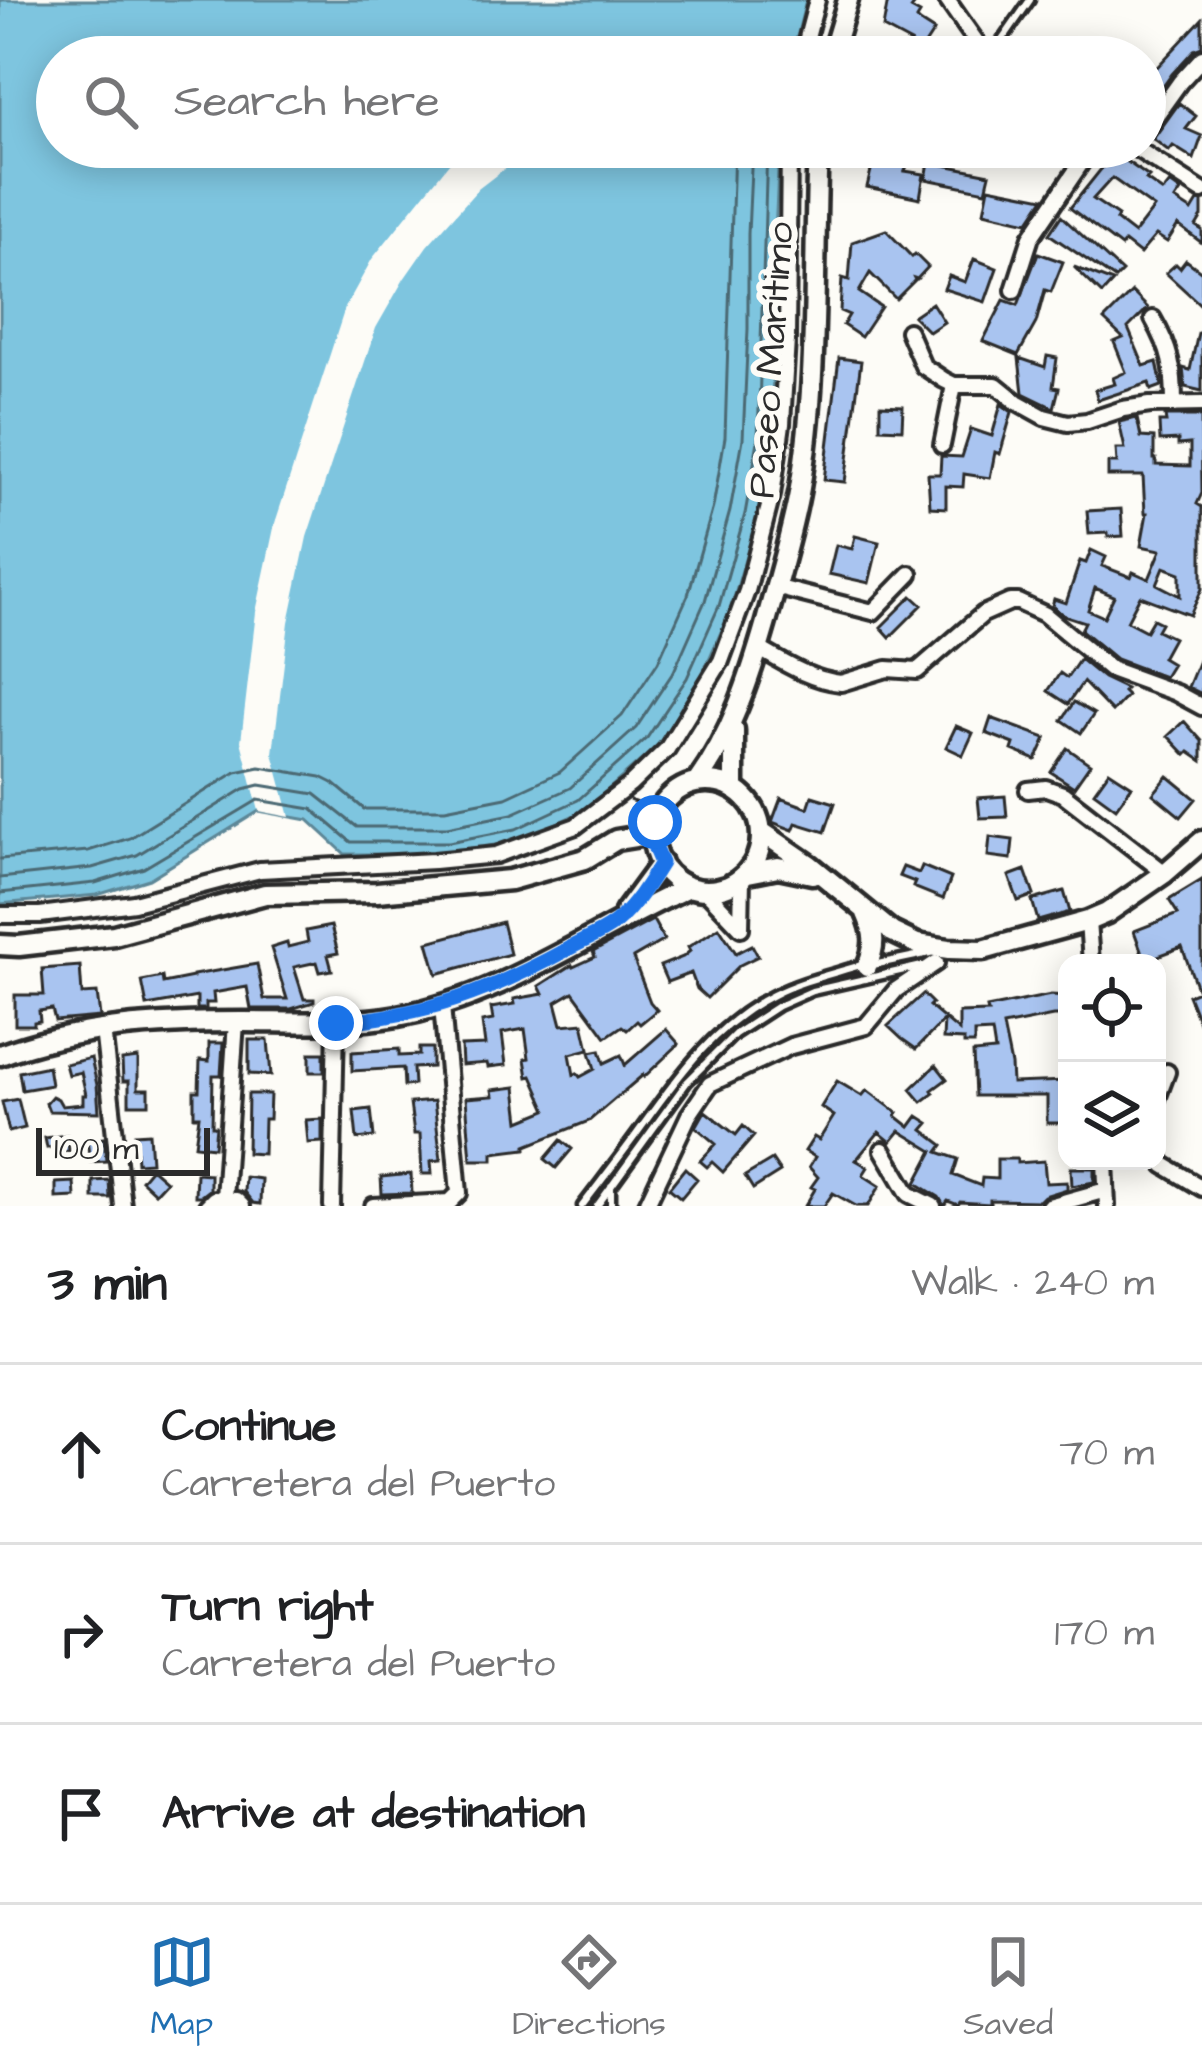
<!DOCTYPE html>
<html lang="en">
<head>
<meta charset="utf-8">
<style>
	body { margin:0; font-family:"Architects Daughter",sans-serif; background:#f6f6f6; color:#202124 }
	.controls { position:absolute; right:36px; bottom:36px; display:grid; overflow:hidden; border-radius:24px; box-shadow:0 6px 30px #0003 }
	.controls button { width:108px; height:108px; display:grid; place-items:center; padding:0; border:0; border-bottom:3px solid #e0e0e0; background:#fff; color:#202124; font:60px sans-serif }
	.scale { position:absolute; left:36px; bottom:30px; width:174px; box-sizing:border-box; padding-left:12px; border:6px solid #2b2b2b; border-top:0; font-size:33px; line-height:42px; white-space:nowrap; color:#2b2b2b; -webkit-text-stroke:9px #fdfcf7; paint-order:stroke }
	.stop { position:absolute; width:36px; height:36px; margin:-27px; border:9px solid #1a73e8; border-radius:50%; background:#fff }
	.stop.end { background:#1a73e8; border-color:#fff; box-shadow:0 3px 12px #0008 }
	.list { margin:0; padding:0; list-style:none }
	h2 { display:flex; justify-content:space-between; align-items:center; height:156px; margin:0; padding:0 48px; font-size:51px }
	h2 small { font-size:39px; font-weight:400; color:#757577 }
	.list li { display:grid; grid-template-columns:78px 1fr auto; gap:36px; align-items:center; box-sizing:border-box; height:180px; padding:0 48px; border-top:3px solid #e0e0e0 }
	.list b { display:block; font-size:45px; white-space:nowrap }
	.list p { margin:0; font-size:39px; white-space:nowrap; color:#757577 }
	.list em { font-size:39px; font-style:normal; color:#757577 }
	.icon { flex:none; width:66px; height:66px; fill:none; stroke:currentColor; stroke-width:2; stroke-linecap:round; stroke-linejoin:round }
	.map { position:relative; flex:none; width:1202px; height:1206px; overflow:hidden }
	.search { position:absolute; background:#fff; box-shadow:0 6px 30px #0003; left:36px; right:36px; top:36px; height:132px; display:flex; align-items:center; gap:30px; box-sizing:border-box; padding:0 42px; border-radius:66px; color:#757577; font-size:45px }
	.sheet { height:696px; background:#fff }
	nav { display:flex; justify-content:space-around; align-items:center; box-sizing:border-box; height:168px; border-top:3px solid #e0e0e0; background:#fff; font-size:33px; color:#757577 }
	nav a { display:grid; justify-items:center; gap:6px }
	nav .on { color:#1f6fb2 }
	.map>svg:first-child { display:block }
</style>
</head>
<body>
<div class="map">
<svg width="1202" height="1206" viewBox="0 0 1202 1206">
	<rect width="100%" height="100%" fill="#fdfcf7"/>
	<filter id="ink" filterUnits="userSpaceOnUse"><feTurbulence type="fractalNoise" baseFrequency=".00833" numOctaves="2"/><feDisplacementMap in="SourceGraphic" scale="24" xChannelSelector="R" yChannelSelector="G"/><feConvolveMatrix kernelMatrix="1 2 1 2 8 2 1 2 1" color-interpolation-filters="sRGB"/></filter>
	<g filter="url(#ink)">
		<path fill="#7ec5df" stroke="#5d8797" stroke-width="3" d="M0,0H806L792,57H57V147H779L775,235V329L770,443L757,517L731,609L698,684L657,746L585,810L520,840L449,854H345L308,820L259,811L149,879L97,895L0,904Z"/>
		<path fill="#fdfcf7" d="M462,147H527L520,162L504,169L478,189L427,246L404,279L376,328L307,537L289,622L273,753L290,817L259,811L241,741L256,612L275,523L345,308L372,259Z"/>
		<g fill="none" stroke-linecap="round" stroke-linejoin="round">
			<path stroke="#4c6973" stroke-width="3" d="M0,859L88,851L130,838L236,772L260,767L321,777L333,783L364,809H445L506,797L560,772L622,716L658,662L688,595L713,507L725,437L734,147
				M0,878L92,868L137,855L244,789L260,785L315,794L357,827H447L512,814L570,788L636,728L674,671L705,601L730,511L743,439L748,329V234L752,147
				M0,893L95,883L144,868L258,800L312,809L351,842H449L516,829L578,800L647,738L687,678L719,606L745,514L758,441L767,147"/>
		</g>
		<path fill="#a9c4f0" stroke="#2b2b2b" stroke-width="3" fill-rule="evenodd" d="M888,0H918L911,9L920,14L917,19L920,22L934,31L917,57H901L911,43L883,28Z
			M1202,19V47L1194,50L1172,74L1145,112V80Z
			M1179,103L1196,116L1186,129L1202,136L1194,159L1173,146L1169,151L1153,139Z
			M1109,149L1149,177L1146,180L1163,192L1170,183L1181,191L1175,200L1192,211L1198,201L1202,202V216L1196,226L1202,230V243L1178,225L1167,242L1156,235L1140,254L1125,242L1121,247L1070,208L1102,168L1098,166ZM1112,178L1154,208L1134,234L1116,220L1118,216L1093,199Z
			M874,158L907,166L905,171L924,174L920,198L867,187Z
			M929,162L990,174L986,191L926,179Z
			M989,187L1044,198L1028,222L984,212Z
			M1061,216L1122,272L1115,279L1049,234Z
			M886,230L912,257L915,254L928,267L917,279L914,278L915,280L896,299L870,273L859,292L881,307L861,337L843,325L849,315L840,311L842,278L849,280L852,242Z
			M1038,253L1063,262L1051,292L1045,290L1036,323L1018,355L983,341L1004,300L1018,305Z
			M974,259L997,268L985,302L944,289L949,276L965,282Z
			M1186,260L1202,272V306L1166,273L1176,264L1180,268Z
			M1074,267L1113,282L1102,294Z
			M1132,292L1148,308L1128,328L1144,366L1157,362L1162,386L1151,390L1149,383L1098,400L1095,390L1115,384L1113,378L1126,372L1114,342L1123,338L1104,320Z
			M932,303L944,322L929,332L913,316Z
			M1198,333H1202V391L1185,387L1183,368L1190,370Z
			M1047,356L1057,358L1053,387L1059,388L1054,408L1023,393L1019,358L1045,367Z
			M839,358L861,361L845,482L824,480Z
			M1001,404L1012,412L1000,454L995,452L990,478L964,474L963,487L946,486V508L930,507L928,474H940L941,456L962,457L971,429L992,436Z
			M880,405L903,406L902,429L880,428Z
			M1165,416H1201L1202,493L1197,504L1202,507V589L1190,615L1140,596L1127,621L1146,631L1153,619L1161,623L1157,630L1173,638L1162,658L1172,664L1164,677L1116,659L1081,630L1085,622L1063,615L1052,606L1054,599L1066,603L1080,561L1086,563L1091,550L1106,557L1102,566L1131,577L1133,572L1149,579L1161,550L1141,546L1147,513H1145L1143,476H1108V463H1117L1116,449H1125L1119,422L1137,418L1141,437L1154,438V459H1156V465L1190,466V444L1178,445V440L1160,441L1159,422H1166ZM1164,567L1180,573V596L1157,584ZM1095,588L1114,596L1104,617L1088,610Z
			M1121,509L1123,536L1108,537V533L1089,534L1087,511Z
			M855,536L879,542L869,583L829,574L836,545L852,549Z
			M912,596L922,605L890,637L881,627Z
			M1202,653V694L1188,687Z
			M1080,659L1103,678L1126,689L1123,692L1127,696L1112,712L1083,682L1068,704L1048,691L1060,673L1067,678Z
			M1074,702L1094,714L1081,733L1062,720Z
			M991,718L1046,738L1036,760L1012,750L1014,744L986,733Z
			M1184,721L1202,741V761L1189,752L1186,755L1168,736Z
			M956,726L973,733L963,755L946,747Z
			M1067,748L1090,764L1074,787L1051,772Z
			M1109,771L1132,786L1116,808L1094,792Z
			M1168,776L1196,799L1181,817L1153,794Z
			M812,796L835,803L825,832L796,823L793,830L772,822L781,798L808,808Z
			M1005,796L1007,817L980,818L978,798Z
			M990,837L1013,840L1011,859L988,856Z
			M922,866L951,878L943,899L913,887L915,882L899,876L903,867L919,873Z
			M1025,870L1034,895L1018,901L1009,876Z
			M1202,880V1030L1188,995L1198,991L1182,947L1145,961L1134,931L1178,914L1169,900Z
			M1064,891L1070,912L1038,921L1032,900Z
			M653,920L664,940L633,958L650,1002L657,1010L640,1024L637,1021L627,1030L622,1026L606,1037L573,992L556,1002L562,1025L583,1023L589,1049L570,1054L574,1075L577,1073L580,1077L595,1069L590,1052L600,1050L604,1063L621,1055L625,1065L666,1029L679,1044L644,1077L643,1075L589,1121L526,1146V1149L493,1153V1160H471L466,1098L493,1096L492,1090L516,1087L520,1121L547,1110L532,1076L528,1077L525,1059L529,1058L525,1029L502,1033L506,1065L488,1067L487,1063L462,1065L461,1046L485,1045L482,1022L493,1020L491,1008L515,1004L514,999L543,994L539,986L572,965L573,967L595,957L593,952Z
			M502,922L510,954L437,974L428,942Z
			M331,926L338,953L328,955L332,970L320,972L317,962L294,967L304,999H314V1002L291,1009H251L247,987L213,993L214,1003H206V1009H197V997L147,1006L142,981L162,977L163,983L193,977V975L257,964L264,999H287L271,948L287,943L288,947L308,942L306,931Z
			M719,927L736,953L752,945L758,956L740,965L707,998L697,989L691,973L667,982L660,966L683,957L690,951L688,947Z
			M80,966L82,994L97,993L100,1017L55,1021L52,1009L39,1011L40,1021L34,1022V1025H15V995H44L42,969Z
			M923,994L932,1003L929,1006L959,1031V1013L988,1012L987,1008L1051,995L1067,996V1016H1053L1003,1026L1011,1065L1012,1083L1067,1081V1123H1047V1096H975L973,1053L995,1051L992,1032L974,1033V1044H964V1040L943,1039L944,1020L916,1049L902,1039L888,1026Z
			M249,1040H268L271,1075L249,1074Z
			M209,1043H223L221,1075H213L212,1126H216L214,1147L195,1145L199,1116H194V1091H199L200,1060L209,1061Z
			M419,1048H432V1067L413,1068L414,1085L404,1086L403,1068L352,1071V1052L399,1049V1056L419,1055Z
			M310,1053H324V1072H310Z
			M91,1058L97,1085L99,1112L49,1111L46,1103L52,1096L58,1099L62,1106L83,1104V1095H86L81,1072L68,1075L65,1064Z
			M138,1058V1089H149V1104H129V1081H123L122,1060Z
			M936,1065L947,1079L932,1090L934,1093L922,1102L911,1089Z
			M48,1066L51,1085L22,1090L19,1072Z
			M837,1081L862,1096L867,1090L898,1113L896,1116L910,1127L918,1116L929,1123L923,1130L943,1145L938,1152L958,1159L953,1175L981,1186L982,1178L997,1179V1159H1017V1163L1044,1161L1046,1183L1067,1182V1189L1044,1196L1039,1201L990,1200V1204L960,1202L958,1205L948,1201L944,1206L939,1197L916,1183L933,1151L900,1131L891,1142L879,1132L856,1160L868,1167L863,1175L880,1186L868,1206H856L833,1193L824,1206H805L815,1189L811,1187L818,1177L809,1167L815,1157L805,1151L814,1137L819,1140L834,1116L821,1107Z
			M248,1094H270L269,1119H264L263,1154L247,1153Z
			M18,1099L25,1128L9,1132L2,1102Z
			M434,1101L441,1160L431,1161L432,1174H422L420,1134H414L410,1103Z
			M371,1109L374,1137L357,1139L354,1111Z
			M705,1111L736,1135L743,1126L754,1136L723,1172L712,1162L707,1167L700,1161L716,1144L696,1127Z
			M322,1119V1142L308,1143L306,1120Z
			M149,1133L151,1162L137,1163L135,1134Z
			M67,1135L69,1151L55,1153L54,1147L47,1148L45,1138Z
			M104,1138L106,1161L90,1162L87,1140Z
			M561,1140L572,1149L556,1168L545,1159Z
			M772,1160L780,1172L753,1189L745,1176Z
			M151,1168L166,1181L155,1193L141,1180Z
			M685,1168L697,1179L681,1198L669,1188Z
			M1071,1168H1094V1182L1072,1186Z
			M196,1173L210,1174V1189L201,1196H195Z
			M411,1174L412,1193L382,1194L381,1177Z
			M245,1177L261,1179L260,1204L253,1203L244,1192Z
			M109,1180L110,1198H93V1181Z
			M74,1182L75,1197L56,1198V1183Z"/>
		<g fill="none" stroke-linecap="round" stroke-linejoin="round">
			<g stroke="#2b2b2b" stroke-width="15">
				<path id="lane" d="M991,56L1030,0
					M873,965L930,953
					M611,1186V1206
					M582,1206C601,1181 620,1157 638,1132C676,1079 713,1025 773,995C800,981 832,974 861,965
					M597,1206L687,1082L735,1034L778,1006L812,991L922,966"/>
			</g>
			<g stroke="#2b2b2b" stroke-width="22">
				<path id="street" d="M947,0L987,57
					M802,57L817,0
					M1145,131L1180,82L1202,58
					M1134,147L1202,191
					M1014,290L1031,237L1092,147
					M1153,319C1171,350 1174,369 1174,405
					M908,331L923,366L944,380L954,385H996L1017,402L1044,417L1068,423L1087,421L1123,409L1150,405L1202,404
					M942,445L954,385
					M775,587L873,612L910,574
					M758,648C784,663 810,680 841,683L887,669L917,671L983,614L1010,602H1018L1044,614L1110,669L1176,693L1202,707
					M1028,790L1046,788L1063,794L1165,873
					M705,890L741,928
					M0,915H40L134,903L260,870L434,861L496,855L576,826L630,785L667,749L721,661L747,591L772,495L782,424L787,339L789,147
					M1088,921L1091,963
					M741,928L742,878
					M103,1029L123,1206
					M1157,1099L1167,1072
					M883,1150L909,1194L933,1206
					M1157,1155L1164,1165L1202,1188
					M1105,1161L1107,1206
					M224,1198L236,1022
					M207,1206L214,1199L236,1200L242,1206
					M332,1206L336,1023
					M373,1206L450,1202L459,1193L442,1006
					M646,1206L689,1115L710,1084L791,1046L866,1026L896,990L936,963
					M1049,1206L1106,1190"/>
			</g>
			<g stroke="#2b2b2b" stroke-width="27">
				<path id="secondary" d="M831,57L848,0
					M734,730V788
					M653 836a54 54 0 1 1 108 0a54 54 0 1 1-108 0Z
					M697,782C731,735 750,678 766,622C778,578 792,533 800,488C819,375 813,261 818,147
					M762,832L810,865L892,932L917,944L949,949L983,950L1088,921L1107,913L1165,873L1202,841
					M748,873L778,867L812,874
					M625,912L661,863
					M866,913C875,933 876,946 867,966
					M0,945L19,946L114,935L265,894L377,892L510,880L585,859L616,840L653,834
					M0,1055C77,1026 161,1022 243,1022C295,1022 347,1025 398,1016C504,997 593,930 689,887"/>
			</g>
			<path stroke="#2b2b2b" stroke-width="3" stroke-dasharray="9 9" stroke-linecap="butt" d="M629,800L659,811"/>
			<use href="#lane" stroke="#fdfcf7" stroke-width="6"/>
			<use href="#street" stroke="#fdfcf7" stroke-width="14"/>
			<use href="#secondary" stroke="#fdfcf7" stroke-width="18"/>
		</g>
	</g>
	<g fill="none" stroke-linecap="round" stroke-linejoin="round" filter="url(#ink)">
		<path stroke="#1a73e8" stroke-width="15" d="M336,1023C428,1014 485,994 566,950C582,941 601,934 615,923C634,907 648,884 661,863L655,849V822"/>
	</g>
	<g text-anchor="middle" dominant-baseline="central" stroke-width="12" stroke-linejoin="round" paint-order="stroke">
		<g font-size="39" fill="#2b2b2b" stroke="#fdfcf7">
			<text transform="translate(772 360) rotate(-86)">Paseo Marítimo</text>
		</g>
	</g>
</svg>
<div class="controls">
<button><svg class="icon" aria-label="locate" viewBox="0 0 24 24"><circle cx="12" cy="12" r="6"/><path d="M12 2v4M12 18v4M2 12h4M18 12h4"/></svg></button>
<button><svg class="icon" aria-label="layers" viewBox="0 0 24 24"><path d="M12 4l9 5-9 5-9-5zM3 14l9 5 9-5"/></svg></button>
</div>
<div class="scale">100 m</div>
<div class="stop" style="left:655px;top:822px"></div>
<div class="stop end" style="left:336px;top:1023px"></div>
<div class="search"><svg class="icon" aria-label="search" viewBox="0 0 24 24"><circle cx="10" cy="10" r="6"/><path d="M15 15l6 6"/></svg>Search here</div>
</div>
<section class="sheet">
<h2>3 min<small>Walk · 240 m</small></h2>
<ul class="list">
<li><svg class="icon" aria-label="ahead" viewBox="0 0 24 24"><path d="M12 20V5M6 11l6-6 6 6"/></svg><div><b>Continue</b><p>Carretera del Puerto</p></div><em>70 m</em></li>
<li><svg class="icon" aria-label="right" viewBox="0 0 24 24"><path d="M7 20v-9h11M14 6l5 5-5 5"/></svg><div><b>Turn right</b><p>Carretera del Puerto</p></div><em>170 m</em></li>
<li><svg class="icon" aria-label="arrive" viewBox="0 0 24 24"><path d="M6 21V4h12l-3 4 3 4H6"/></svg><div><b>Arrive at destination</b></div></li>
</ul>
</section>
<nav>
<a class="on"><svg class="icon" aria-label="map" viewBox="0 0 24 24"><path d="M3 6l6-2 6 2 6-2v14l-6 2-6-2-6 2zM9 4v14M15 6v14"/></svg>Map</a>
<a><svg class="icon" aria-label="directions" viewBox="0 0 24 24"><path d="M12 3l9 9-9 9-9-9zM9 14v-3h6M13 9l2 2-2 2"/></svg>Directions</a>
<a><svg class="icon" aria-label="saved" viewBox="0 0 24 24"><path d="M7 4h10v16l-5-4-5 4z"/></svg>Saved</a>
</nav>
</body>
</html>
